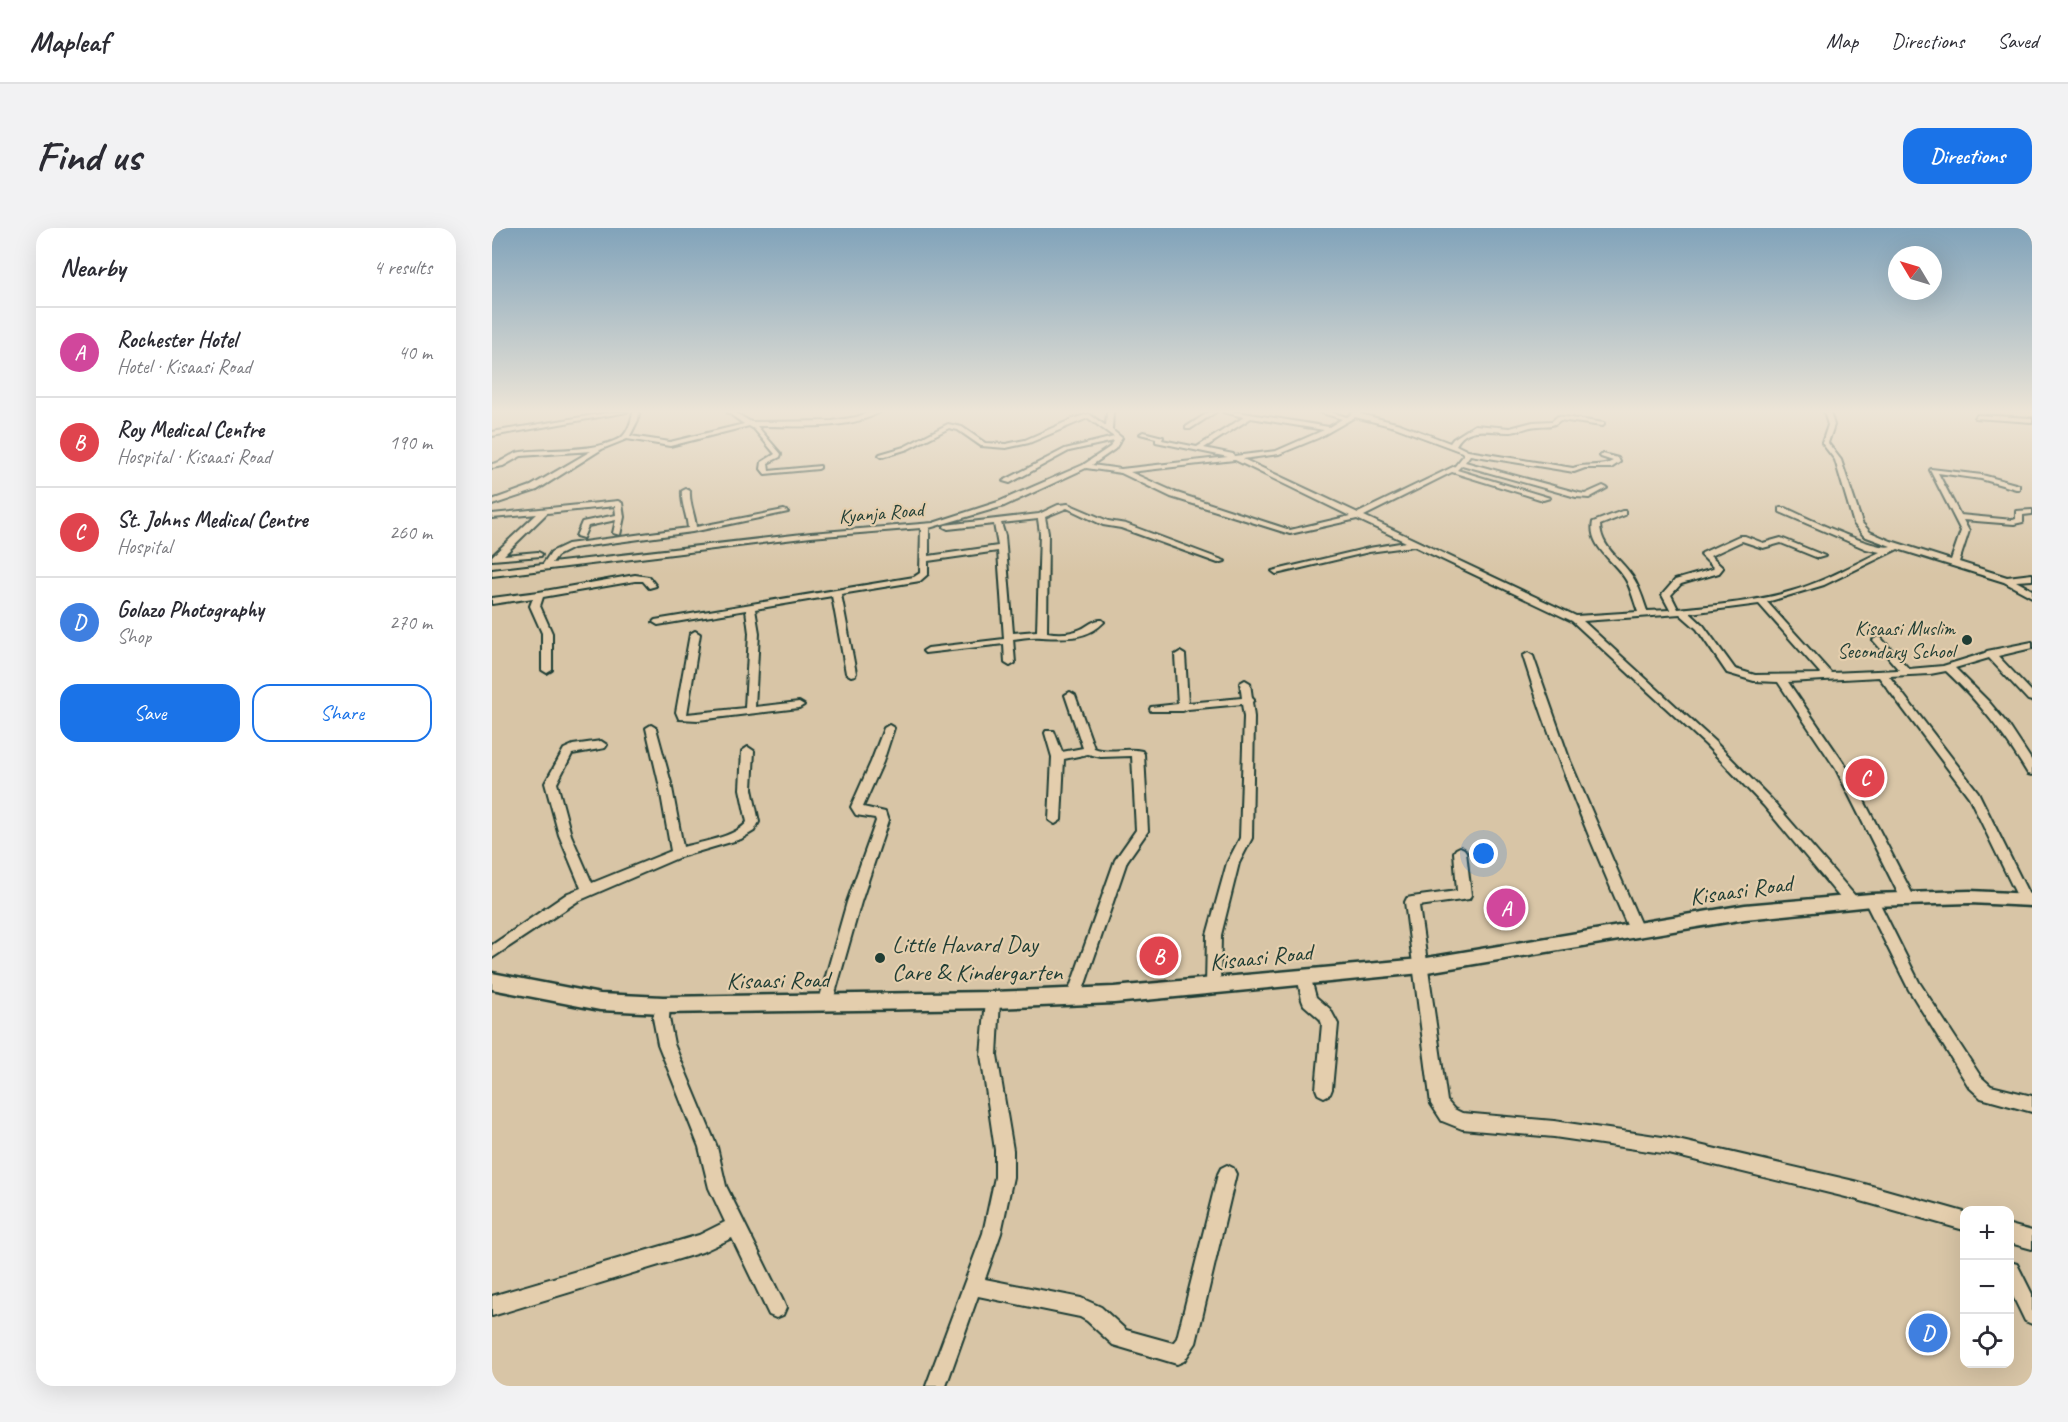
<!DOCTYPE html>
<html lang="en">
<head>
<meta charset="utf-8">
<style>
	body { margin:0; font-family:Caveat,sans-serif; background:#f2f2f3; color:#2b2b33 }
	.controls { position:absolute; right:18px; bottom:18px; display:grid; overflow:hidden; border-radius:12px; box-shadow:0 6px 24px #0002 }
	.controls button { width:54px; height:54px; display:grid; place-items:center; padding:0; border:0; border-bottom:2px solid #e1e1e2; background:#fff; color:#2b2b33; font:30px sans-serif }
	.compass { position:absolute; left:1396px; top:18px; width:54px; height:54px; border-radius:50%; background:#fff; box-shadow:0 6px 24px #0002; rotate:308deg }
	.you { position:absolute; left:992px; top:626px; width:21px; height:21px; margin:-15px; border:4px solid #fff; border-radius:50%; background:#1a73e8; box-shadow:0 0 0 9px #1a73e833 }
	.badge { display:grid; place-items:center; width:39px; height:39px; border-radius:50%; background:#1a73e8; color:#fff; font-size:20px; font-weight:700 }
	.pin { position:absolute; translate:-50% -50%; border:3px solid #fff; box-shadow:0 2px 6px #0006 }
	.list { margin:0; padding:0; list-style:none }
	h2 { display:flex; justify-content:space-between; align-items:center; height:78px; margin:0; padding:0 24px; font-size:26px }
	h2 small { font-size:20px; font-weight:400; color:#7c7c81 }
	.list li { display:grid; grid-template-columns:39px 1fr auto; gap:18px; align-items:center; box-sizing:border-box; height:90px; padding:0 24px; border-top:2px solid #e1e1e2 }
	.list b { display:block; font-size:22px; white-space:nowrap }
	.list p { margin:0; font-size:20px; white-space:nowrap; color:#7c7c81 }
	.list em { font-size:20px; font-style:normal; color:#7c7c81 }
	.actions { display:flex; gap:12px; padding:18px 24px }
	.actions a { flex:1; padding:14px 0; border:2px solid #1a73e8; border-radius:18px; text-align:center; font-size:21px; color:#1a73e8 }
	.actions .main { background:#1a73e8; color:#fff }
	.icon { flex:none; width:33px; height:33px; fill:none; stroke:currentColor; stroke-width:2; stroke-linecap:round; stroke-linejoin:round }
	.map { position:relative; flex:none; width:1540px; height:1158px; overflow:hidden; border-radius:18px }
	header { display:flex; align-items:center; gap:36px; box-sizing:border-box; height:84px; padding:0 30px; background:#fff; border-bottom:2px solid #e1e1e2 }
	header strong { font-size:28px }
	nav { display:flex; gap:33px; margin-inline-start:auto; font-size:21px }
	.intro { display:flex; align-items:center; justify-content:space-between; box-sizing:border-box; height:144px; padding:0 36px }
	h1 { margin:0; font-size:42px }
	.button { padding:15px 27px; border-radius:18px; background:#1a73e8; color:#fff; font-size:21px; font-weight:700 }
	main { display:flex; gap:36px; padding:0 36px }
	aside { flex:1; background:#fff; border-radius:18px; box-shadow:0 6px 24px #0002 }
	.map>svg:first-child { display:block }
</style>
</head>
<body>
<header>
<strong>Mapleaf</strong>
<nav><a>Map</a><a>Directions</a><a>Saved</a></nav>
</header>
<div class="intro"><h1>Find us</h1><a class="button">Directions</a></div>
<main>
<aside>
<h2>Nearby<small>4 results</small></h2>
<ul class="list">
<li><span class="badge" style="background:#d1479c">A</span><div><b>Rochester Hotel</b><p>Hotel · Kisaasi Road</p></div><em>40 m</em></li>
<li><span class="badge" style="background:#e0444e">B</span><div><b>Roy Medical Centre</b><p>Hospital · Kisaasi Road</p></div><em>190 m</em></li>
<li><span class="badge" style="background:#e0444e">C</span><div><b>St. Johns Medical Centre</b><p>Hospital</p></div><em>260 m</em></li>
<li><span class="badge" style="background:#3f7fe0">D</span><div><b>Golazo Photography</b><p>Shop</p></div><em>270 m</em></li>
</ul>
<div class="actions"><a class="main">Save</a><a>Share</a></div>
</aside>
<div class="map">
<svg width="1540" height="1158" viewBox="0 0 1540 1158">
	<rect width="100%" height="100%" fill="#d8c5a6"/>
	<filter id="ink" filterUnits="userSpaceOnUse"><feTurbulence type="fractalNoise" baseFrequency=".0167" numOctaves="2"/><feDisplacementMap in="SourceGraphic" scale="12" xChannelSelector="R" yChannelSelector="G"/><feConvolveMatrix kernelMatrix="1 2 1 2 8 2 1 2 1" color-interpolation-filters="sRGB"/></filter>
	<g filter="url(#ink)">
		<g fill="none" stroke-linecap="round" stroke-linejoin="round">
			<g stroke="#1f3d34" stroke-width="4">
				<path id="minor" d="M120,184H135L0,208V204Z
					M141,184H147L146,192L138,208L178,214L252,196L235,184H242L259,194L340,193L364,189L379,184H388C353,204 304,197 265,198L289,226L288,229L276,235L277,243L328,238V240L326,241L273,246L269,241L270,234L283,226L262,201L257,198L178,218L135,211L110,221L45,262L0,277V272L39,258L99,223L29,228L11,238L0,240V236C11,235 19,225 29,224C59,220 104,225 130,209C136,204 140,192 141,184Z
					M615,184H621L620,202L630,210L623,221L600,237L629,241L736,229L664,214V210L648,206L651,204L671,209L670,212L705,219L752,189L731,184H746L837,199L850,191L827,184H838L855,189L862,184H870L868,186L908,196L958,215L961,211L983,197L1018,200L1041,194L1060,193L1066,188L1112,195V197L1110,198L1068,192C1062,199 1054,197 1046,198C1037,198 1029,203 1019,204C999,205 976,195 964,217L976,223L1081,240C1094,235 1110,240 1121,233L1109,229L1108,228L1111,226L1126,230L1128,234L1119,240H1093L1082,244L978,227L973,234L1087,265L1093,266L1111,258L1115,260L1097,270L1084,269L970,237L965,242L1058,270L1051,272L960,244L872,288L1084,388L1146,384C1142,373 1139,361 1134,352C1123,333 1096,319 1101,294L1130,283H1133V287L1108,297C1109,320 1128,330 1140,348C1147,358 1151,371 1155,383L1178,382L1170,367L1183,352L1221,341L1222,340L1209,327L1210,325L1247,308H1253L1271,315L1289,310L1333,328L1326,330L1289,315L1271,320L1250,313L1218,328L1231,340L1227,345L1189,356L1179,367L1186,381C1224,377 1263,374 1300,363C1331,354 1359,338 1388,324L1374,321L1288,284V280H1294C1311,288 1385,324 1399,318L1372,308L1362,296L1343,232L1330,215L1336,197L1332,184H1338L1342,197L1336,215L1349,232L1370,295L1378,304L1399,313L1459,332L1469,303L1438,242L1439,241L1490,247L1527,257V261H1524L1489,251L1446,245L1468,287L1521,292L1524,291V283L1540,282V286L1531,287V294L1522,296L1471,292L1477,303L1467,334L1515,349L1540,346V352L1524,353L1540,362V369L1512,354L1406,321L1332,357L1275,374L1339,445L1407,442L1381,412L1386,409L1389,410L1417,441L1451,438L1493,425L1495,423L1540,414V420L1506,428L1540,464V473L1536,472L1497,430L1463,440L1497,474L1517,498L1540,533V547L1536,546C1512,506 1488,475 1454,443L1438,446L1397,448L1486,564L1540,673L1534,677L1529,676L1477,569L1387,449L1296,454L1355,540L1423,671L1421,675L1416,676L1411,675L1344,541L1286,454L1262,453L1235,445L1205,401L1188,386L1091,393L1222,513L1280,572L1364,669L1366,673L1364,677L1359,678L1354,677L1272,578L1214,517L1080,393L922,318L877,324L784,346L780,343L877,320L914,314L865,291L798,306L679,269L629,245L594,240L512,278L437,300V328L506,318L502,296L456,301L452,299L453,297L547,286L566,277L576,276L616,293L634,296L733,333L726,335L629,300L611,297L575,280L553,289L556,305L555,404C566,406 578,406 589,401C596,398 602,391 610,392L612,394C595,412 572,410 550,409C540,408 530,410 521,411L523,435L518,438L513,435L512,416L433,425L431,423L436,420L512,411L506,323L436,333V346L428,353L349,366L364,445L363,447L359,448L354,445L340,368L263,381L267,405L263,479L307,474L312,477L307,480L206,492L187,491L184,484L198,406L203,403L208,406L195,486L253,480L257,405L254,382L166,397L161,394L163,392L422,349L428,345L429,300L319,309L0,348V342L51,336L59,324L76,316L196,300C195,287 189,276 190,263L194,261L198,263C197,276 203,286 204,299L292,282L296,284L200,304L81,320L65,328L60,335L319,305L441,295L506,274L591,237L618,219L622,213L577,223L518,255L511,253L573,221L622,209L596,190L537,215L514,220L489,218L466,202L457,200L416,221L390,229L387,227L388,226L412,219L456,196L470,199L493,215L514,216L533,212L583,190L597,186L614,198ZM863,189L903,199L970,224L972,227L963,238L866,285L751,231L787,226L826,210ZM759,190L832,202L784,223L742,228L741,226L712,220ZM742,232H743L858,288L798,302L685,265L638,244ZM546,291L548,305L545,403L521,405L513,308L509,295ZM1267,376L1329,446L1263,447L1243,441L1211,397L1198,385Z
					M717,184H724L698,201H694V199Z
					M1485,187L1540,190V194L1483,190Z
					M126,273L130,275L132,289L128,307L121,305L124,292L96,298L91,310L84,308L90,294L124,287L123,278L55,285L12,327L46,324L50,326L49,328L0,332V328L45,286L0,290V286Z
					M143,347L157,349L164,358L157,360L151,353H143L51,369L48,378L60,405V442L55,445L50,442V405L38,378L41,370L0,376V370L47,364Z
					M688,424L693,427L696,475L750,470L748,455L753,452L758,455L760,470L762,472L760,474L762,489L760,610L747,635L729,707L728,759L726,763L721,765L716,763L714,759L715,707L735,635L748,610L752,489L750,476L696,481L691,483H659L658,481L659,479L686,476L683,427Z
					M1036,425L1041,428L1078,533L1151,702L1149,706L1144,708L1139,706L1137,702C1098,612 1060,522 1031,428Z
					M578,464L583,467L602,520C617,526 634,519 650,523L652,526L656,603L635,633L589,768L587,772L582,774L577,772L575,768L623,632L644,602L640,528L609,529L596,526L572,531L569,592L563,596L557,592L560,529L553,505L554,503H562L570,524L591,520L573,467Z
					M159,497L164,500L179,555L191,619C209,614 244,609 255,594L248,561L250,523L256,519L262,523L260,561L267,594L262,603L249,611L188,629L86,673L0,730V717L76,665L89,660L67,607L53,555L72,521L81,517L109,513L115,517L113,520L80,526L65,555L79,607L100,655L179,623L167,555L154,500Z
					M397,497L402,500L391,534L371,579L393,584L396,593L369,674L340,776L338,781L333,782L328,781L326,776L355,674L384,593L383,590L364,587L359,579L379,534L392,500Z
					M968,619L972,621L974,624L979,667L977,671L927,678L955,873L962,881L970,885L1062,893L1177,910L1362,953L1472,984V1002L1362,971L1177,926L1062,909L970,901L950,893L939,876L913,674L915,670L920,669L965,663L962,624L964,621Z
					M1379,667L1384,668L1427,754L1489,849L1499,858L1540,868V884L1489,870L1477,859L1417,762L1372,672L1374,668Z
					M812,742L817,744L824,769L838,781L846,796L840,861L838,866L832,869L826,866L824,861L830,796L828,791L812,777L810,772L805,748L807,744Z
					M501,766L506,767L508,772L505,827L521,922V949L509,1005L493,1051L589,1070L609,1079L634,1102L681,1115L685,1110L726,946L729,940L735,937L741,940L744,946L704,1115L692,1133L685,1136L621,1117L595,1093L588,1089L486,1068L454,1158H434L491,1005L503,949V922L489,827L494,772L496,767Z
					M171,771L176,772L178,777L177,790L182,816L225,919L234,958L291,1073L294,1080L291,1087L284,1090L277,1087L240,1010L210,1024L0,1088V1068L207,1007L233,994L217,960L207,919L166,816L161,790L166,772Z
					M1518,997L1540,1003V1021L1518,1015Z
					M1518,1034L1525,1036L1540,1066V1096L1533,1093L1518,1062Z"/>
			</g>
			<g stroke="#1f3d34" stroke-width="5">
				<path id="major" d="M1478,663L1540,666V678L1478,675L1379,678L1253,691L929,745L622,775L501,780L171,785L108,782L0,761V745L108,766L171,769L501,764L622,759L929,731L1253,677L1379,666Z"/>
			</g>
			<use href="#minor" fill="#e4cead" fill-rule="evenodd"/>
			<use href="#major" fill="#e4cead" fill-rule="evenodd"/>
		</g>
	</g>
	<linearGradient id="sky" x2="0" y2="1"><stop stop-color="#81a3ba"/><stop offset="0.53" stop-color="#ede5d7"/><stop offset="1" stop-color="#ede5d7" stop-opacity="0"/></linearGradient>
	<rect width="1540" height="346" fill="url(#sky)"/>
	<g fill="#1f3d34" stroke="#e4cead" stroke-width="2">
		<circle cx="1475" cy="412" r="6"/>
		<circle cx="388" cy="730" r="6"/>
	</g>
	<g text-anchor="middle" dominant-baseline="central" stroke-width="4.5" stroke-linejoin="round" paint-order="stroke">
		<g font-size="20" fill="#1f3d34" stroke="#e4cead">
			<text transform="translate(389 285) rotate(-5)">Kyanja Road</text>
		</g>
		<g font-size="20" fill="#1f3d34" stroke="#e4cead" text-anchor="end">
			<text x="1463" y="400">Kisaasi Muslim<tspan x="1463" dy="23">Secondary School</tspan></text>
		</g>
		<g font-size="24" fill="#1f3d34" stroke="#e4cead">
			<text transform="translate(1249 662) rotate(-8)">Kisaasi Road</text>
			<text transform="translate(769 729) rotate(-6)">Kisaasi Road</text>
			<text transform="translate(286 752) rotate(-1)">Kisaasi Road</text>
		</g>
		<g font-size="24" fill="#1f3d34" stroke="#e4cead" text-anchor="start">
			<text x="400" y="716">Little Havard Day<tspan x="400" dy="28">Care &amp; Kindergarten</tspan></text>
		</g>
	</g>
</svg>
<div class="controls">
<button>+</button>
<button>−</button>
<button><svg class="icon" aria-label="locate" viewBox="0 0 24 24"><circle cx="12" cy="12" r="6"/><path d="M12 2v4M12 18v4M2 12h4M18 12h4"/></svg></button>
</div>
<svg class="compass" viewBox="-18 -18 36 36"><path d="M0-13l5 13h-10z" fill="#e53935"/><path d="M0 13l5-13h-10z" fill="#7c7c81"/></svg>
<div class="you"></div>
<div class="pin badge" style="left:1014px;top:680px;background:#d1479c">A</div>
<div class="pin badge" style="left:667px;top:728px;background:#e0444e">B</div>
<div class="pin badge" style="left:1373px;top:550px;background:#e0444e">C</div>
<div class="pin badge" style="left:1436px;top:1105px;background:#3f7fe0">D</div>
</div>
</main>
</body>
</html>
